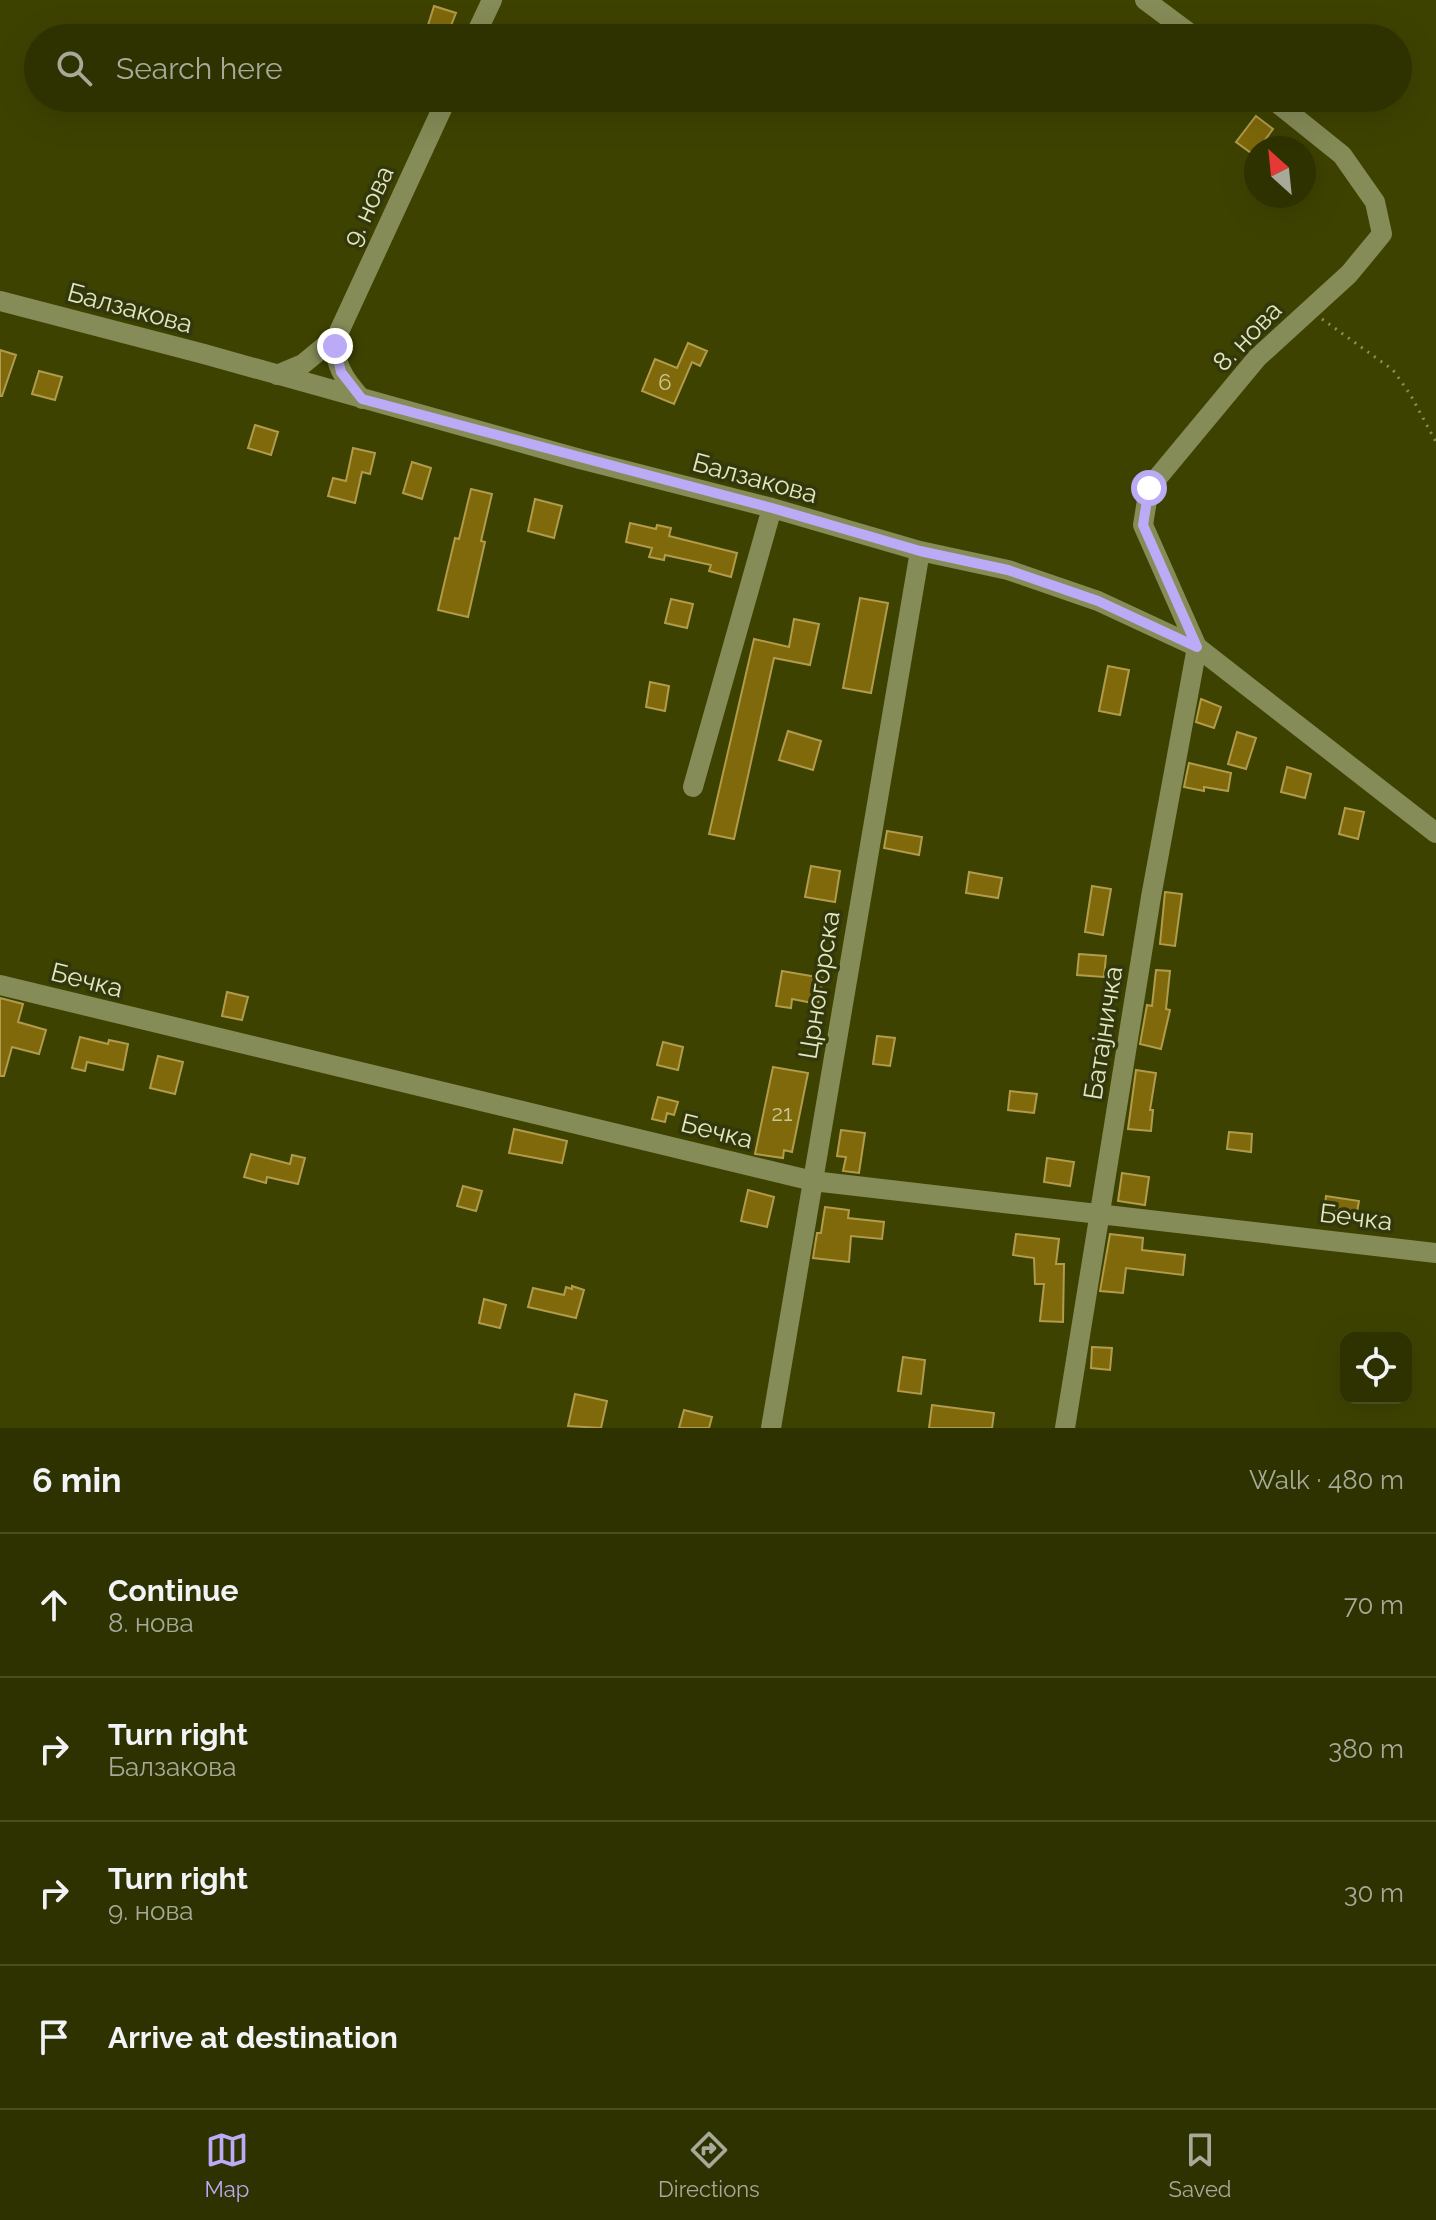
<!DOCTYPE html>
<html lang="en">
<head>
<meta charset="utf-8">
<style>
	body { margin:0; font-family:Raleway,sans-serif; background:#3a3e0f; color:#f1f3f6 }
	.controls { position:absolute; right:24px; bottom:24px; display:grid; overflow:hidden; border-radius:16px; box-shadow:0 8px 32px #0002 }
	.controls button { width:72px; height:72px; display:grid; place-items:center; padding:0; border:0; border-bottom:2px solid #494d22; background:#2e3200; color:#f1f3f6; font:40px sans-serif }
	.compass { position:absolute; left:1244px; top:136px; width:72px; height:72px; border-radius:50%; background:#2e3200; box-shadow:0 8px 32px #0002; rotate:333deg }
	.stop { position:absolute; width:24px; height:24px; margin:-18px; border:6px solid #bbaaf6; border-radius:50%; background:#fff }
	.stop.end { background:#bbaaf6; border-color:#fff; box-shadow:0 2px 8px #0008 }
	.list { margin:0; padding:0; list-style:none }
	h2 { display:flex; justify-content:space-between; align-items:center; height:104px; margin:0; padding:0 32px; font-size:34px }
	h2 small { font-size:26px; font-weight:400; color:#a7aa99 }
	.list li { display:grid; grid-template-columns:52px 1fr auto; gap:24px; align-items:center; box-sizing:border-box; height:144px; padding:0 32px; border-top:2px solid #494d22 }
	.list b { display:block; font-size:30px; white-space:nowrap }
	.list p { margin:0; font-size:26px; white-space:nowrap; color:#a7aa99 }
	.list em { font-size:26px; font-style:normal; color:#a7aa99 }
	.icon { flex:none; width:44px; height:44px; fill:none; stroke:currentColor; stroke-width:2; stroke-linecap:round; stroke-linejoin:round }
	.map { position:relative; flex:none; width:1436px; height:1428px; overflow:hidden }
	.search { position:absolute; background:#2e3200; box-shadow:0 8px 32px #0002; left:24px; right:24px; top:24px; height:88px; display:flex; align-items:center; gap:20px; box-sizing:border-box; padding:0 28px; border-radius:44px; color:#a7aa99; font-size:30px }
	.sheet { height:680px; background:#2e3200 }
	nav { display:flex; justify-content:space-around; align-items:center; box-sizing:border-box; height:112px; border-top:2px solid #494d22; background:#2e3200; font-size:22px; color:#a7aa99 }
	nav a { display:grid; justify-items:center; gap:4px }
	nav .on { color:#bbaaf6 }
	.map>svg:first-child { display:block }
</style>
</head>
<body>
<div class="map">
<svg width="1436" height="1428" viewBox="0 0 1436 1428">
	<rect width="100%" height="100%" fill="#3e4200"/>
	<path fill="#7f690a" stroke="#b19b4c" stroke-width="2" d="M434,6L456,13L446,38H424Z
		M1256,116L1273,129L1259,148H1256L1254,155L1236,142Z
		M688,343L707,351L700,366L692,362L674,404L642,391L655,359L677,368Z
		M0,350L16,355L2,396H0Z
		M39,371L62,377L55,400L32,394Z
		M255,425L278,432L271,455L248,448Z
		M353,448L375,453L370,474L362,472L355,503L328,496L333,478L346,481Z
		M412,462L431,468L422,499L403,493Z
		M471,489L492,494L481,541L485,542L468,617L438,610L455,538L459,539Z
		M535,499L562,506L554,538L528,531Z
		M630,523L656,529L657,525L671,528L669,536L737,553L731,577L709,571L711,565L665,555L664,560L649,557L652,548L626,542Z
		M860,598L888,603L871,693L843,688Z
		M671,599L693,604L687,628L665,623Z
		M794,619L819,624L810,665L774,658L734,839L709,834L754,639L789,647Z
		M1108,666L1129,670L1120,715L1099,711Z
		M650,682L669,686L665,711L646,707Z
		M1201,699L1221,707L1214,728L1196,722Z
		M788,731L821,741L813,770L779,760Z
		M1237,732L1256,738L1246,769L1228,764Z
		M1189,763L1231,773L1228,791L1204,787V791L1184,787Z
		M1287,767L1311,774L1305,798L1281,792Z
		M1345,808L1364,812L1358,839L1339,834Z
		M887,831L922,837L919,855L884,848Z
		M811,866L840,871L835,902L805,897Z
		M969,872L1002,878L998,898L966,893Z
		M1092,886L1111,889L1103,935L1085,932Z
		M1165,892L1182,894L1175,946L1160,944Z
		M1079,954L1106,956L1104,977L1077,975Z
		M1156,970L1170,971L1166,1009L1170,1010L1161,1049L1140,1044L1147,1005L1152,1006Z
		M782,971L823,978L818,1004L792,999L791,1008L776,1006Z
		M227,992L248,997L242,1020L222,1016Z
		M0,998L23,1004L18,1022L46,1030L39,1054L12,1047L4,1076H0Z
		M877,1036L895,1038L890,1066L873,1064Z
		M80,1037L108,1044L109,1040L128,1044L123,1070L87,1062L85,1071L72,1068Z
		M663,1042L683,1047L678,1070L657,1065Z
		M158,1056L183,1062L175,1094L150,1088Z
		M773,1067L808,1073L792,1152L784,1150L783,1158L755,1154Z
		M1136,1070L1156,1073L1150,1110H1153L1151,1131L1128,1129Z
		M1010,1091L1037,1094L1034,1113L1008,1110Z
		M658,1097L678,1102L674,1115L667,1113L665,1122L652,1119Z
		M514,1129L567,1141L562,1163L509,1153Z
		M841,1130L865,1133L859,1173L843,1171L846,1157L837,1156Z
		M1229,1132L1252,1134L1251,1152L1227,1149Z
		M251,1154L290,1164L292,1155L305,1158L298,1184L267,1177L266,1183L244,1177Z
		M1047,1158L1074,1162L1070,1186L1044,1182Z
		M1122,1173L1149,1177L1145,1205L1118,1201Z
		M463,1186L482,1191L476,1211L457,1206Z
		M748,1190L774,1197L767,1227L741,1221Z
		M1326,1196L1359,1201L1356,1217L1324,1215Z
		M825,1207L849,1210L848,1218L884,1222L882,1239L851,1236L849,1262L813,1258L817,1233H821Z
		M1016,1234L1059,1239L1056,1264H1064L1063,1322L1040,1321L1044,1284H1035L1034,1258L1013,1255Z
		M1110,1234L1143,1238L1142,1250L1185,1255L1183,1275L1126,1268L1123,1293L1100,1291Z
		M572,1286L584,1290L576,1318L528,1307L533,1288L564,1295L566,1287L572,1289Z
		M484,1299L506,1305L500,1328L479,1323Z
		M1092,1347L1112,1348L1110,1370L1091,1368Z
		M903,1357L925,1360L921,1394L898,1391Z
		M575,1394L607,1401L601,1428L568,1426Z
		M932,1405L994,1413L992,1428H929Z
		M684,1410L712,1417L709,1428H679Z"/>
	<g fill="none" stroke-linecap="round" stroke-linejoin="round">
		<path stroke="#8a8e58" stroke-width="3" stroke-dasharray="2 6" stroke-linecap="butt" d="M1322,319L1393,370L1410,394L1436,442"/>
		<path stroke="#868c57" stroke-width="20" d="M1145,0L1196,38
			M474,38L492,0
			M0,301L204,354L580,459L772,508L920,551L1008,570L1098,601L1197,647L1436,833
			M277,375L303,364L337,336
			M362,399C345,381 331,361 337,336L447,98
			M693,787L772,508
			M0,985L813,1181L1436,1253
			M771,1428L920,551
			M1065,1428L1151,897L1197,647L1143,525L1149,488L1257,358L1349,274L1382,234L1375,202L1342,155L1271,98"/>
	</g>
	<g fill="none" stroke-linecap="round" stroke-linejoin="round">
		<path stroke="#bbaaf6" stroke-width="10" d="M335,346L341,372L362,399L772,508L920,551L1008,570L1098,601L1197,647L1143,525L1149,488"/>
	</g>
	<g text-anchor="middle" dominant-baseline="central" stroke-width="7" stroke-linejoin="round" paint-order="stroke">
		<g font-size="22" fill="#c9c892">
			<text x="665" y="382">6</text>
			<text x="782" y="1113">21</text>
		</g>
		<g font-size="26" fill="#e2e7c0" stroke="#33370c">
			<text transform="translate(368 206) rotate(-65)">9. нова</text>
			<text transform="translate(130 308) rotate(15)">Балзакова</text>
			<text transform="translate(1247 336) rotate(-46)">8. нова</text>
			<text transform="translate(755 478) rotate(15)">Балзакова</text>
			<text transform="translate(87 980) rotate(14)">Бечка</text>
			<text transform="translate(819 985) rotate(-81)">Црногорска</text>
			<text transform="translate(1103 1033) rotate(-81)">Батајничка</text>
			<text transform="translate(717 1131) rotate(14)">Бечка</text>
			<text transform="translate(1356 1217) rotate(7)">Бечка</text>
		</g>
	</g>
</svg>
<div class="controls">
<button><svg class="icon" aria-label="locate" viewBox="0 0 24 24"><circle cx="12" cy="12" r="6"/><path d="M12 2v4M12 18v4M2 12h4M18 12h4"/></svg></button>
</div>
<svg class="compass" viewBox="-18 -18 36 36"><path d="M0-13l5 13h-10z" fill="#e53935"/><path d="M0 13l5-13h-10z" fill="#a7aa99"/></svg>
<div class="stop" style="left:1149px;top:488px"></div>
<div class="stop end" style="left:335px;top:346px"></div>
<div class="search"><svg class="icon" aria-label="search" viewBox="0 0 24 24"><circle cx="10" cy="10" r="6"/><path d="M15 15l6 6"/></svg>Search here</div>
</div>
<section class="sheet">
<h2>6 min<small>Walk · 480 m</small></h2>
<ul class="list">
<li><svg class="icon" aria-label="ahead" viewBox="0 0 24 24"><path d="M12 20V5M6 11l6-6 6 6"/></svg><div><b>Continue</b><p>8. нова</p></div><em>70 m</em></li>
<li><svg class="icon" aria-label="right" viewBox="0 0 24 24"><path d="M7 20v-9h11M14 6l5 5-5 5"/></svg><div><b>Turn right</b><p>Балзакова</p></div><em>380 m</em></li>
<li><svg class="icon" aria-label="right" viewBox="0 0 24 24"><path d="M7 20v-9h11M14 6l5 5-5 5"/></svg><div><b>Turn right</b><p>9. нова</p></div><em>30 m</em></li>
<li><svg class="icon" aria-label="arrive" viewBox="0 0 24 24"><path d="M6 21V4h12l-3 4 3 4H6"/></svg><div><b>Arrive at destination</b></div></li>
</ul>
</section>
<nav>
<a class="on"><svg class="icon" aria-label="map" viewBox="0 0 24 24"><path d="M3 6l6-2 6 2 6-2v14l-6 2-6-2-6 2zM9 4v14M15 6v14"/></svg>Map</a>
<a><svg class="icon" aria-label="directions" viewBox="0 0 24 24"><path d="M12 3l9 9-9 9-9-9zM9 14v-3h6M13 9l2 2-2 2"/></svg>Directions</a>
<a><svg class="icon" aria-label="saved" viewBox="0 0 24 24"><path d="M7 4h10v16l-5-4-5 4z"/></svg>Saved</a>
</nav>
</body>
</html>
